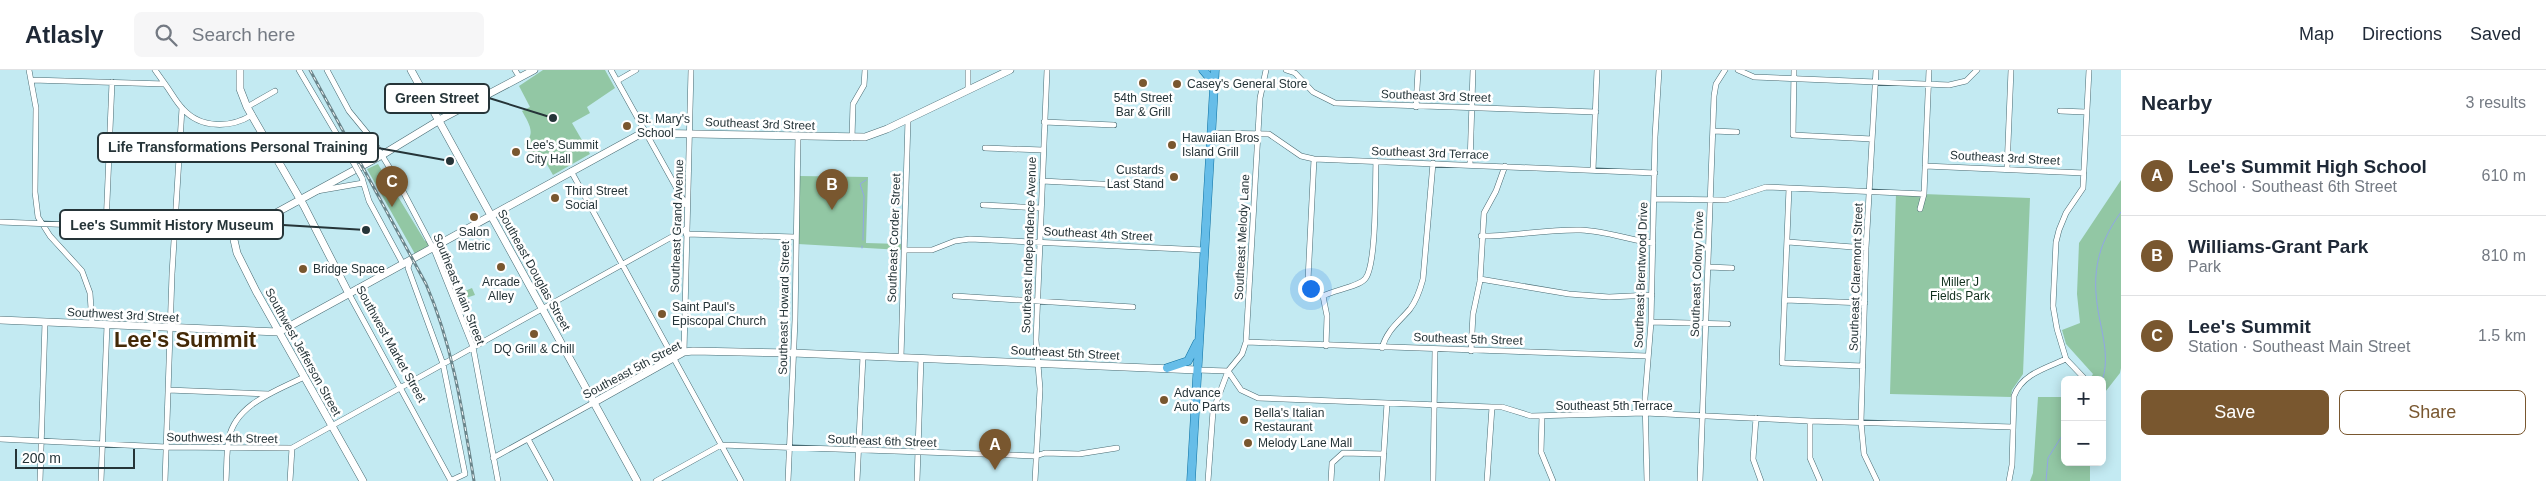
<!DOCTYPE html>
<html lang="en">
<head>
<meta charset="utf-8">
<style>
	body { margin:0; font-family:Helvetica,sans-serif; background:#f6f6f7; color:#1f2937 }
	.controls { position:absolute; right:15px; bottom:15px; display:grid; overflow:hidden; border-radius:8px; box-shadow:0 2px 12px #0003 }
	.controls button { width:45px; height:45px; display:grid; place-items:center; padding:0; border:0; border-bottom:1px solid #e0e1e3; background:#fff; color:#1f2937; font:25px sans-serif }
	.scale { position:absolute; left:15px; bottom:12px; width:120px; box-sizing:border-box; padding-left:5px; border:2px solid #253438; border-top:0; font-size:14px; line-height:18px; white-space:nowrap; color:#253438; -webkit-text-stroke:4px #fff; paint-order:stroke }
	.you { position:absolute; left:1310px; top:218px; width:18px; height:18px; margin:-12px; border:4px solid #fff; border-radius:50%; background:#1a73e8; box-shadow:0 0 0 8px #1a73e833 }
	.badge { display:grid; place-items:center; width:32px; height:32px; border-radius:50%; background:#79572f; color:#fff; font-size:16px; font-weight:700 }
	.pin { position:absolute; translate:-50% -41px; filter:drop-shadow(0 1px 2px #0008) }
	.pin::after { content:''; position:absolute; top:26px; width:18px; height:15px; background:inherit; clip-path:polygon(0 0,100% 0,50% 100%) }
	.list { margin:0; padding:0; list-style:none }
	h2 { display:flex; justify-content:space-between; align-items:center; height:65px; margin:0; padding:0 20px; font-size:21px }
	h2 small { font-size:16px; font-weight:400; color:#747a83 }
	.list li { display:grid; grid-template-columns:32px 1fr auto; gap:15px; align-items:center; box-sizing:border-box; height:80px; padding:0 20px; border-top:1px solid #e0e1e3 }
	.list b { display:block; font-size:19px; white-space:nowrap }
	.list p { margin:0; font-size:16px; white-space:nowrap; color:#747a83 }
	.list em { font-size:16px; font-style:normal; color:#747a83 }
	.actions { display:flex; gap:10px; padding:15px 20px }
	.actions a { flex:1; padding:11px 0; border:1px solid #79572f; border-radius:8px; text-align:center; font-size:18px; color:#79572f }
	.actions .main { background:#79572f; color:#fff }
	.icon { flex:none; width:28px; height:28px; fill:none; stroke:currentColor; stroke-width:2; stroke-linecap:round; stroke-linejoin:round }
	.map { position:relative; flex:none; width:2121px; height:411px; overflow:hidden }
	header { display:flex; align-items:center; gap:30px; box-sizing:border-box; height:70px; padding:0 25px; background:#fff; border-bottom:1px solid #e0e1e3 }
	header strong { font-size:24px }
	nav { display:flex; gap:28px; margin-inline-start:auto; font-size:18px }
	.search { width:350px; height:45px; background:#f6f6f7; display:flex; align-items:center; gap:12px; box-sizing:border-box; padding:0 18px; border-radius:8px; color:#747a83; font-size:19px }
	main { display:flex }
	aside { flex:1; background:#fff }
	.map>svg:first-child { display:block }
</style>
</head>
<body>
<header>
<strong>Atlasly</strong>
<div class="search"><svg class="icon" aria-label="search" viewBox="0 0 24 24"><circle cx="10" cy="10" r="6"/><path d="M15 15l6 6"/></svg>Search here</div>
<nav><a>Map</a><a>Directions</a><a>Saved</a></nav>
</header>
<main>
<div class="map">
<svg width="2121" height="411" viewBox="0 0 2121 411">
	<rect width="100%" height="100%" fill="#c3eaf2"/>
	<path fill="#92c7a4" d="M543,0H605L615,18L587,37L590,43L572,53L590,84L553,105L545,91L536,96L524,74C537,64 528,52 522,41L530,37L519,16Z
		M378,94L425,171H428V177L415,184L367,99Z
		M799,106L868,107L866,173L901,174V180L798,174Z
		M2121,110V298L2120,303L2102,326V310H2089L2093,304L2066,274L2062,260L2080,253L2077,224L2079,173Z
		M1896,123L2030,128L2023,304L2012,320L2011,327L1890,324Z
		M472,218L475,225L460,230L458,224Z
		M2038,327H2065V392H2090V411H2030L2033,403Z"/>
	<g fill="none" stroke-linecap="round" stroke-linejoin="round">
		<path stroke="#91a6e6" stroke-width="1" d="M863,170L864,126L860,114L866,110
			M862,178V176
			M2102,311C2109,291 2104,271 2100,251C2091,208 2095,178 2121,142
			M2046,411L2048,388L2065,361"/>
		<g stroke="#486a72" stroke-width="6">
			<path id="street" d="M29,0L36,38L35,122L38,147L50,166L82,201L90,223L92,254
				M155,0L165,14
				M299,0L352,90
				M327,0L349,41L372,69L397,110L435,182L473,277L498,411
				M515,0L520,8
				M611,0L686,135
				M1286,0L1295,3L1313,22L1335,33L1596,42
				M1738,0L1754,7L1949,15L1966,11L1977,0
				M1794,0L1793,65L1872,69
				M1876,0L1866,178L1861,352L1864,384L1877,411
				M32,10L165,14C171,22 176,32 183,39C201,59 231,58 252,45
				M617,11L636,0
				M968,20V0
				M247,37L275,21
				M1416,37L1418,0
				M2060,41L2086,42
				M1044,52L1114,55
				M1713,61L1737,62
				M1211,63L1269,64L1301,86L1314,89L1655,103
				M852,68L853,34L864,15L865,0
				M985,78L1043,80
				M1314,89L1308,210L1309,216L1323,226L1327,246L1326,276
				M1470,94L1473,0
				M1925,96L2084,103
				M2007,99L2011,0
				M1593,100L1597,0
				M571,101L741,411
				M362,108L369,131L403,194
				M1042,111L1119,115
				M1789,118L1782,293L1863,296
				M317,121L363,113
				M1654,129L1726,130L1766,117L1924,124
				M983,135L1041,138
				M1920,139L1924,124L1929,0
				M0,152L232,161
				M106,156L112,12
				M686,164L795,167
				M1481,166C1515,166 1548,159 1581,160C1606,161 1629,170 1653,173
				M1788,172L1866,178
				M904,180H932L955,171L970,169L1204,180
				M411,189L408,198L443,294L465,404L450,411
				M1708,197L1732,198
				M1480,209L1569,224L1609,227L1652,225
				M349,224L451,411
				M955,226L1133,237
				M1323,226C1334,220 1358,217 1365,209C1377,196 1375,112 1376,91
				M1785,230L1865,233
				M1651,252L1728,254
				M1246,272L1647,286
				M1382,278C1387,260 1399,252 1410,239C1417,230 1420,220 1423,209L1433,93
				M1471,281L1473,244L1480,211L1484,143L1496,121L1505,96
				M684,282L691,0
				M901,287L908,49
				M1197,300L1228,301
				M1228,301L1241,320L1258,328L1492,337H1502L1531,346L1645,343L1810,351L2013,357
				M2086,310L2066,289L2057,259L2053,236L2056,172L2059,160L2066,143L2083,118L2089,0
				M168,320L269,324
				M1542,346L1541,382L1553,411
				M1756,348L1753,389L1761,411
				M1810,351V388L1820,411
				M0,369L166,377L292,378L686,159
				M528,369L551,411
				M493,388L593,333
				M40,411L45,252
				M101,411L107,255
				M165,411L172,204L182,38
				M226,411C227,397 226,382 229,368C236,334 276,321 304,307
				M290,411L292,378
				M656,411L721,375L1036,386L1045,383L1079,384L1117,378
				M788,411L795,250L798,66
				M857,411L863,286
				M917,411L921,288
				M1035,411L1040,319L1036,270L1047,0
				M1208,411L1213,341L1228,301L1242,284L1246,272L1260,28L1266,0
				M1331,411L1332,393L1343,383L1384,384
				M1382,411L1387,333
				M1433,411L1435,280
				M1487,411L1492,337
				M1647,411L1645,328L1651,252L1655,67L1659,0
				M1700,411L1714,26L1716,14L1725,0
				M2009,411L2012,395L2014,326C2022,304 2046,298 2066,289"/>
		</g>
		<g stroke="#486a72" stroke-width="8">
			<path id="secondary" d="M240,0V19L247,37L304,136L349,224
				M411,0L637,411
				M0,250L279,262L642,63L865,67L887,59L1010,0
				M593,333L684,282L693,281L793,283L1197,300
				M363,411L256,221L237,183L232,161L263,150L382,85L443,48L534,0"/>
		</g>
		<g stroke="#0d70a1" stroke-width="9">
			<path id="primary" d="M1203,0L1214,13
				M1167,298L1188,291L1197,273
				M1191,411L1215,0"/>
		</g>
		<use href="#street" stroke="#fff" stroke-width="5"/>
		<use href="#secondary" stroke="#fff" stroke-width="7"/>
		<use href="#primary" stroke="#66bde8" stroke-width="8"/>
		<g stroke="#6b858b" stroke-width="3">
			<path id="rail" d="M310,0L426,214C453,276 463,344 474,411"/>
		</g>
		<use href="#rail" stroke="#fff" stroke-width="1" stroke-dasharray="4" stroke-linecap="butt"/>
		<g stroke="#486a72" stroke-width="6" stroke-linecap="butt">
			<path id="street-bridge" d="M352,90L362,108"/>
		</g>
		<use href="#street-bridge" stroke="#fff" stroke-width="5"/>
	</g>
	<g fill="#79572f" stroke="#fff" stroke-width="2">
		<circle cx="1143" cy="13" r="5"/>
		<circle cx="1177" cy="14" r="5"/>
		<circle cx="627" cy="56" r="5"/>
		<circle cx="1172" cy="75" r="5"/>
		<circle cx="516" cy="82" r="5"/>
		<circle cx="1174" cy="107" r="5"/>
		<circle cx="555" cy="128" r="5"/>
		<circle cx="474" cy="147" r="5"/>
		<circle cx="501" cy="197" r="5"/>
		<circle cx="303" cy="199" r="5"/>
		<circle cx="662" cy="244" r="5"/>
		<circle cx="534" cy="264" r="5"/>
		<circle cx="1164" cy="330" r="5"/>
		<circle cx="1244" cy="350" r="5"/>
		<circle cx="1248" cy="373" r="5"/>
	</g>
	<g text-anchor="middle" dominant-baseline="central" stroke-width="5" stroke-linejoin="round" paint-order="stroke">
		<g font-size="12" fill="#253438" stroke="#fff" text-anchor="start">
			<text x="1187" y="14">Casey's General Store</text>
			<text x="1143" y="28" text-anchor="middle">54th Street<tspan x="1143" dy="14">Bar &amp; Grill</tspan></text>
			<text x="637" y="49">St. Mary's<tspan x="637" dy="14">School</tspan></text>
			<text x="1182" y="68">Hawaiian Bros<tspan x="1182" dy="14">Island Grill</tspan></text>
			<text x="526" y="75">Lee's Summit<tspan x="526" dy="14">City Hall</tspan></text>
			<text x="1164" y="100" text-anchor="end">Custards<tspan x="1164" dy="14">Last Stand</tspan></text>
			<text x="565" y="121">Third Street<tspan x="565" dy="14">Social</tspan></text>
			<text x="474" y="162" text-anchor="middle">Salon<tspan x="474" dy="14">Metric</tspan></text>
			<text x="313" y="199">Bridge Space</text>
			<text x="501" y="212" text-anchor="middle">Arcade<tspan x="501" dy="14">Alley</tspan></text>
			<text x="672" y="237">Saint Paul's<tspan x="672" dy="14">Episcopal Church</tspan></text>
			<text x="534" y="279" text-anchor="middle">DQ Grill &amp; Chill</text>
			<text x="1174" y="323">Advance<tspan x="1174" dy="14">Auto Parts</tspan></text>
			<text x="1254" y="343">Bella's Italian<tspan x="1254" dy="14">Restaurant</tspan></text>
			<text x="1258" y="373">Melody Lane Mall</text>
		</g>
		<g font-size="12" fill="#253438" stroke="#fff">
			<text transform="translate(1436 26) rotate(2)">Southeast 3rd Street</text>
			<text transform="translate(760 54) rotate(2)">Southeast 3rd Street</text>
			<text transform="translate(1430 83) rotate(2)">Southeast 3rd Terrace</text>
			<text transform="translate(2005 88) rotate(3)">Southeast 3rd Street</text>
			<text transform="translate(677 156) rotate(-88)">Southeast Grand Avenue</text>
			<text transform="translate(1098 164) rotate(3)">Southeast 4th Street</text>
			<text transform="translate(1242 167) rotate(-87)">Southeast Melody Lane</text>
			<text transform="translate(894 168) rotate(-88)">Southeast Corder Street</text>
			<text transform="translate(1029 175) rotate(-88)">Southeast Independence Avenue</text>
			<text transform="translate(534 200) rotate(61)">Southeast Douglas Street</text>
			<text transform="translate(1697 204) rotate(-88)">Southeast Colony Drive</text>
			<text transform="translate(1641 205) rotate(-88)">Southeast Brentwood Drive</text>
			<text transform="translate(1856 207) rotate(-88)">Southeast Claremont Street</text>
			<text transform="translate(459 219) rotate(68)">Southeast Main Street</text>
			<text transform="translate(784 238) rotate(-89)">Southeast Howard Street</text>
			<text transform="translate(123 245) rotate(3)">Southwest 3rd Street</text>
			<text transform="translate(1468 269) rotate(2)">Southeast 5th Street</text>
			<text transform="translate(391 274) rotate(61)">Southwest Market Street</text>
			<text transform="translate(303 282) rotate(61)">Southwest Jefferson Street</text>
			<text transform="translate(1065 283) rotate(3)">Southeast 5th Street</text>
			<text transform="translate(632 300) rotate(-28)">Southeast 5th Street</text>
			<text x="1614" y="336">Southeast 5th Terrace</text>
			<text transform="translate(222 368) rotate(1)">Southwest 4th Street</text>
			<text transform="translate(882 371) rotate(2)">Southeast 6th Street</text>
		</g>
		<g font-size="12" fill="#11301e" stroke="#fff">
			<text x="1960" y="212">Miller J<tspan x="1960" dy="14">Fields Park</tspan></text>
		</g>
		<g font-size="22" font-weight="bold" fill="#432907" stroke="#fff">
			<text x="185" y="269">Lee's Summit</text>
		</g>
	</g>
	<path fill="none" stroke="#253438" stroke-width="2" d="M553 48L489 28M450 91L378 78M366 160L283 155"/>
	<g fill="#253438" stroke="#fff" stroke-width="2">
		<circle cx="553" cy="48" r="5"/>
		<circle cx="450" cy="91" r="5"/>
		<circle cx="366" cy="160" r="5"/>
	</g>
	<g fill="#fff" stroke="#253438" stroke-width="2">
		<rect x="385" y="14" width="104" height="29" rx="5"/>
		<rect x="98" y="63" width="280" height="29" rx="5"/>
		<rect x="60" y="140" width="223" height="29" rx="5"/>
	</g>
	<g font-size="14" text-anchor="middle" font-weight="bold" fill="#253438">
		<text x="437" y="33">Green Street</text>
		<text x="238" y="82">Life Transformations Personal Training</text>
		<text x="172" y="160">Lee's Summit History Museum</text>
	</g>
</svg>
<div class="controls">
<button>+</button>
<button>−</button>
</div>
<div class="scale">200 m</div>
<div class="you"></div>
<div class="pin badge" style="left:995px;top:400px">A</div>
<div class="pin badge" style="left:832px;top:140px">B</div>
<div class="pin badge" style="left:392px;top:137px">C</div>
</div>
<aside>
<h2>Nearby<small>3 results</small></h2>
<ul class="list">
<li><span class="badge">A</span><div><b>Lee's Summit High School</b><p>School · Southeast 6th Street</p></div><em>610 m</em></li>
<li><span class="badge">B</span><div><b>Williams-Grant Park</b><p>Park</p></div><em>810 m</em></li>
<li><span class="badge">C</span><div><b>Lee's Summit</b><p>Station · Southeast Main Street</p></div><em>1.5 km</em></li>
</ul>
<div class="actions"><a class="main">Save</a><a>Share</a></div>
</aside>
</main>
</body>
</html>
